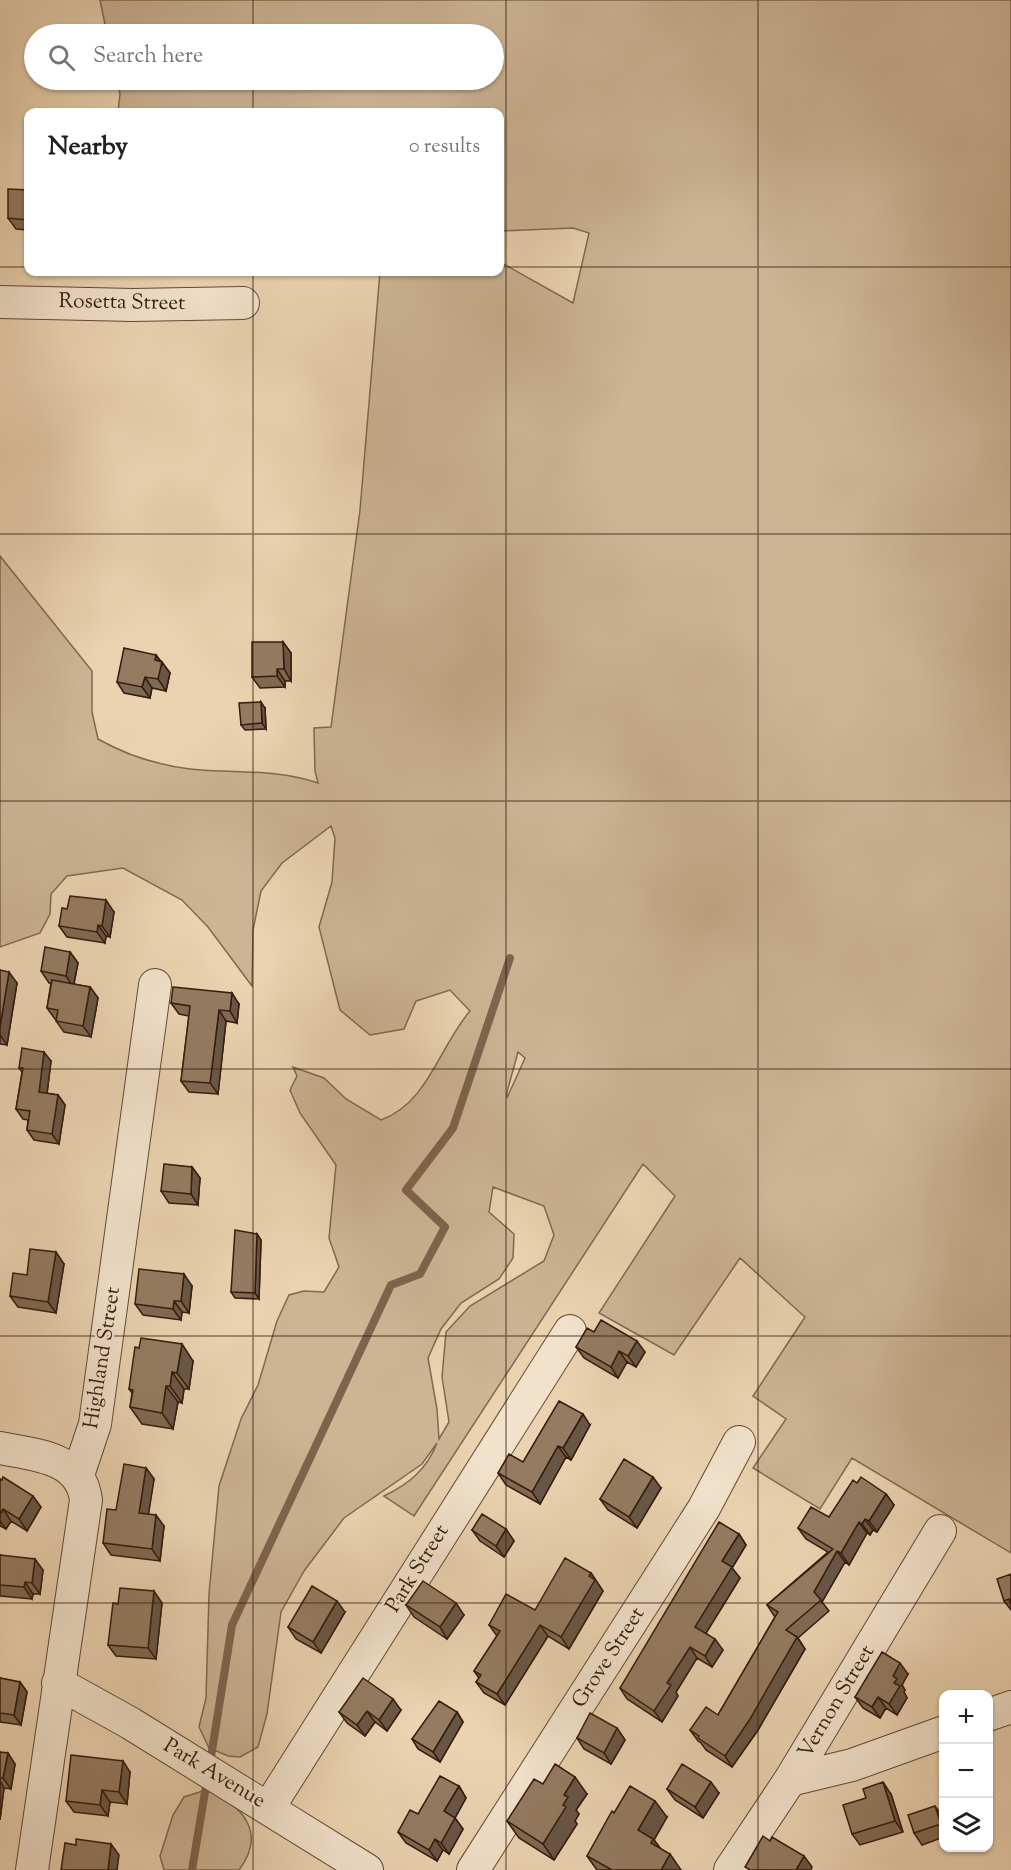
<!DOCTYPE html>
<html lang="en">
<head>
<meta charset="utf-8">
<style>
	body { margin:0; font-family:"Sorts Mill Goudy",serif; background:#f6f6f6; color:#202124 }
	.controls { position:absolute; right:18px; bottom:18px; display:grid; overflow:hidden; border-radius:12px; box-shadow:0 2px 4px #0004 }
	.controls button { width:54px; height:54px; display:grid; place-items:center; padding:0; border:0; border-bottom:2px solid #e0e0e0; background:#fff; color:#202124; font:30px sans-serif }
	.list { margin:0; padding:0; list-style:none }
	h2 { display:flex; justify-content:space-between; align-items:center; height:78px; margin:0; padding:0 24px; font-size:26px }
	h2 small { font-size:20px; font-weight:400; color:#757577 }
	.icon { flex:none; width:33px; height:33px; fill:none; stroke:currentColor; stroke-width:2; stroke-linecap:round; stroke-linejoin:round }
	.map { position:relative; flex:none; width:1011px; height:1870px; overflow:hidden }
	.search { position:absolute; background:#fff; box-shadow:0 2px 4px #0004; left:24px; top:24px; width:480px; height:66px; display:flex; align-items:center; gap:15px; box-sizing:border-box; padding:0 21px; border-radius:33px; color:#757577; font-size:22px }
	.panel { position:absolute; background:#fff; box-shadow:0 2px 4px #0004; left:24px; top:108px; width:480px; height:168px; border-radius:12px }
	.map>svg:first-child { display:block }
</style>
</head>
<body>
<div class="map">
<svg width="1011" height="1870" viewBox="0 0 1011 1870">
	<rect width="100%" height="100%" fill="#ebd3b1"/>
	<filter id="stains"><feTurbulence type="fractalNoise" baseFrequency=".00333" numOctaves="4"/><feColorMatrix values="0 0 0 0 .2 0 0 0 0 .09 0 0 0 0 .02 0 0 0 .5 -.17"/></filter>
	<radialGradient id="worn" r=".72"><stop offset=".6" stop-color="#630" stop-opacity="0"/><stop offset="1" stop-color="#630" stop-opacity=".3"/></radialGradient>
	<path fill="#ccb495" stroke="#806850" stroke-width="1.5" fill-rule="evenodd" d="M100,0H1011V1553L852,1458L820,1509L753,1468L786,1419L753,1396L805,1317L740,1258L674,1355L599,1313L675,1196L643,1164L414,1516L384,1496C409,1484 427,1469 437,1443L422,1464L344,1518L304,1571L281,1612L267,1714L258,1747L240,1757L228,1756L209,1748L199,1727L206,1698L209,1594L219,1486L241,1419L258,1385L277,1321L289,1295L304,1291L324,1292L339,1267L329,1238L336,1165L300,1113L290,1090L297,1076L293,1067L324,1078L346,1099L381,1120C428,1103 439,1047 470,1011L450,990L416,1001L404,1029L370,1035L340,1010L319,927L332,882L335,838L331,826L282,863L261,891L253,930L252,986L208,927L182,900L123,868L67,876L51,894L50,914L40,933L0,947V556L92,671V712L98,739C126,755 158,765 190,769C233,774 276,768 318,783L315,771L314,728L331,727L360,510L380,272H500V262L573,303L589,233L573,228L500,231V112H118L120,94L117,80H494V34H107ZM518,1052L525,1058L507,1098V1092ZM493,1187L544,1206L554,1235L544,1261L470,1306L446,1332L442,1377L449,1422L439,1439L437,1409L428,1358L441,1329L461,1303L499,1279L513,1258L514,1234L489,1212Z
		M206,1790C243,1805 267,1833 239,1870H164L160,1856L173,1815L184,1797Z"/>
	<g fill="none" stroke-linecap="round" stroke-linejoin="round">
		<path stroke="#7d644d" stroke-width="8" d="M210,1763L232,1625L391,1285L420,1274L445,1227L406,1190L453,1128L510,958
			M192,1870L207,1780"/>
		<g stroke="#624935" stroke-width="34">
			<path id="minor" d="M0,302L133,305L243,303
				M0,1448C35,1455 81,1457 86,1500L32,1870
				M78,1475L95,1424L155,985
				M58,1683L130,1723L367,1870
				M988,1715L1011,1707
				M790,1780L852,1765L944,1732
				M269,1807L570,1331
				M473,1870L704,1508L739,1442
				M730,1870L790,1780L940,1531"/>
		</g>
		<use href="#minor" stroke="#f2e2cc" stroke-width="32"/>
	</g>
	<path fill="#7f6a54" stroke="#351b0c" stroke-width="1.5" d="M28,190V230L16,229L8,218Z
		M283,642L291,653V681H285V687L260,688L252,677Z
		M156,655L170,673L166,691L152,688L150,698L124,693L117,682Z
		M265,708L266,729L245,730L241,725Z
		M114,912L110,937L106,936L105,943L67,937L59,926Z
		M70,952L78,963L74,984L90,987L98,998L91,1037L64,1032L56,1021L57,1019H55L47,1008L51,983H49L41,971Z
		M0,970L17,983L7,1045L0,1044Z
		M171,1003L239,1004L237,1023L226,1021L218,1094L189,1092L181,1081L189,1016L179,1014Z
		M51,1061L47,1093L58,1095L65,1105L59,1144L34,1140L27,1130L28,1120L23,1119L16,1109L22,1072L19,1068Z
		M192,1167L200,1178L198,1205L169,1203L161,1191Z
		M257,1234L261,1240L259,1299L235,1298L231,1292Z
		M64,1264L56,1313L18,1307L10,1296L27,1275Z
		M192,1286L189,1313L182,1312L181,1320L143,1315L135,1304Z
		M594,1332L645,1352L636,1367L627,1362L618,1378L584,1358L576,1347Z
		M193,1361L189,1389H184L182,1403L178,1402L173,1429L142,1424L130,1407L132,1393L129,1389Z
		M590,1425L571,1460L566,1457L540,1504L506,1485L498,1473L523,1462Z
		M146,1468L154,1479L148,1514L164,1526L160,1561L111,1555L103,1543L116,1510Z
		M0,1479L41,1507L27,1531L11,1521L6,1529L0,1526Z
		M857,1483L886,1494L894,1505L877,1532L873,1530L870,1535L867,1533L849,1565L845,1562L822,1602L829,1611L798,1638L805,1649L758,1730L732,1767L706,1750L701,1743L698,1741L690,1730L718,1715L775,1617L767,1605L828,1552L806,1539L798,1528L829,1517Z
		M661,1488L637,1528L608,1510L600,1499Z
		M506,1529L514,1541L504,1557L480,1541L472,1530Z
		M739,1534L746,1545L732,1568L740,1578L706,1633L723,1650L712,1667L697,1658L676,1692L678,1696L662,1722L627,1699L620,1688Z
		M0,1555L43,1570L40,1594H33L32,1599L0,1596Z
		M591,1573L603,1591L569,1649L548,1636L505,1705L484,1693L476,1682L479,1678L474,1671L497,1636L489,1625L535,1610Z
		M1011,1574V1610L1004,1601Z
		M162,1603L156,1659L116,1656L108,1645L118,1604Z
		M406,1605L464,1615L447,1639L414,1617Z
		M345,1612L321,1653L296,1639L288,1627Z
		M908,1674L902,1685L905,1690L904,1692L907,1698L897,1715L886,1708L880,1718L863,1708L855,1697Z
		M0,1678L20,1682L27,1692L21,1725L0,1722Z
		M401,1710L387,1731L375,1722L365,1736L347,1723L339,1712Z
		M457,1712L463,1722L440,1762L418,1749L412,1739Z
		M617,1728L625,1740L611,1764L584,1749L577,1738Z
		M0,1752L15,1764L11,1789L4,1788L0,1820Z
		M130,1772L127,1804L110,1802L108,1816L74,1812L66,1801Z
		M543,1784L587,1794L576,1810L579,1814L575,1821L577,1824L554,1860L519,1838L507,1821Z
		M459,1786L466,1798L455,1818L463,1829L449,1854L443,1850L437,1861L406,1843L398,1832L418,1814Z
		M667,1789L719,1793L703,1818L675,1800Z
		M891,1794L903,1832L860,1845L852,1834L866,1798Z
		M667,1817L654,1840L660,1848L681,1870H597L587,1856Z
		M943,1817L944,1837L922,1845L914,1833Z"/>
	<path fill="#685645" stroke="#351b0c" stroke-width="1.5" d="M283,642L291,653V681L284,669Z
		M156,655L162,664V662L170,673L166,691L158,679L155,660Z
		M277,669L285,681V687L277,676Z
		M145,677L152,688L150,698L142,687Z
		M261,702L265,708L266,729L262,723Z
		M106,900L114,912L110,937L102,926Z
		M98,925L106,936L105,943L97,932Z
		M70,952L78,963L73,987L66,976Z
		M9,972L17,983L7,1045L0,1035V1027Z
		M90,987L98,998L91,1037L83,1026Z
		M232,993L239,1004L237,1023L230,1011Z
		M219,1010L226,1021L218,1094L210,1083Z
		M44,1052L51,1061L46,1102L39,1092Z
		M58,1095L65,1105L59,1144L52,1134Z
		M192,1167L200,1178L198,1205L191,1194Z
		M257,1234L261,1240L259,1299L255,1293Z
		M56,1252L64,1264L56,1313L48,1302Z
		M184,1274L192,1286L189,1313L181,1301Z
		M174,1301L182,1312L181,1320L173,1309Z
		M637,1341L645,1352L636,1367L628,1356Z
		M182,1344L193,1361L189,1389L177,1373Z
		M619,1351L627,1362L618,1378L611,1367Z
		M172,1372L184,1389L182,1403L170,1386Z
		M166,1386L178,1402L173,1429L162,1413Z
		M583,1414L590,1425L571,1460L563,1448Z
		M558,1446L566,1457L540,1504L532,1492Z
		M146,1468L154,1479L147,1524L139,1513Z
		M653,1477L661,1488L637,1528L629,1517Z
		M886,1494L894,1505L877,1532L869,1521Z
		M33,1496L41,1507L27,1531L19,1519Z
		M3,1509L11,1521L6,1529L0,1521V1514Z
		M156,1515L164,1526L160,1561L152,1549Z
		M865,1519L873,1530L870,1535L862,1524Z
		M859,1522L867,1533L849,1565L841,1553Z
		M506,1529L514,1541L504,1557L496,1546Z
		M739,1534L746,1545L732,1568L740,1578L703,1638L695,1627L722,1561Z
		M837,1551L845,1562L822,1602L814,1592Z
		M35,1559L43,1570L40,1594L32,1583Z
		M591,1573L603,1591L569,1649L561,1637Z
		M25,1582L33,1594L32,1599L24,1587Z
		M154,1591L162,1603L156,1659L148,1648Z
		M337,1601L345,1612L321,1653L313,1642Z
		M456,1603L464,1615L447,1639L440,1627Z
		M540,1625L548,1636L505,1705L497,1694Z
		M797,1637L805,1649L758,1730L732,1767L725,1756Z
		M715,1639L723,1650L712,1667L705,1656Z
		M690,1647L697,1658L676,1692L678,1696L662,1722L654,1711L667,1683Z
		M900,1663L908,1674L902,1685L905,1690L904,1692L907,1698L897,1715L889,1704L894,1683L893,1676Z
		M20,1682L27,1692L21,1725L14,1715Z
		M878,1697L886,1708L880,1718L872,1707Z
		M393,1699L401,1710L387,1731L379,1720Z
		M367,1711L375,1722L365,1736L357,1725Z
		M457,1712L463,1722L440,1762L433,1752Z
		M617,1728L625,1740L611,1764L604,1753Z
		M8,1753L15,1764L11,1789L3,1778Z
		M123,1761L130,1772L127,1804L119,1792Z
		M575,1777L587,1794L576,1810L579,1814L575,1821L577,1824L554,1860L543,1844L563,1805L564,1795Z
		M0,1781L4,1788L0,1820Z
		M711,1782L719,1793L703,1818L695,1807Z
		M883,1782L891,1794L903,1832L895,1821Z
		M459,1786L466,1798L452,1823L444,1811Z
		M102,1790L110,1802L108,1816L100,1805Z
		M655,1801L667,1817L654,1840L665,1855L652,1844L638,1830Z
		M935,1806L943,1817L944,1829L941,1824Z
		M455,1818L463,1829L449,1854L441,1843Z
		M435,1839L443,1850L437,1861L429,1850Z
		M111,1844L119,1855L117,1870H108Z
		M670,1854L681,1870H661Z
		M804,1856L812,1867L811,1870H796Z"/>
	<path fill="#947b62" stroke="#351b0c" stroke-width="1.5" d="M8,189L28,190V220L8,218Z
		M252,642H283L284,669H277V676L252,677Z
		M124,648L156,655L155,660L162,662L158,679L145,677L142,687L117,682Z
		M261,702L262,723L241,725L239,703Z
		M70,896L106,900L102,926L98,925L97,932L59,926L62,908L67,909Z
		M45,947L70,952L66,976L41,971Z
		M0,970L9,972L0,1027Z
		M52,980L90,987L83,1026L56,1021L58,1010L47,1008Z
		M173,987L232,993L230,1011L219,1010L210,1083L181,1081L190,1006L171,1003Z
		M22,1048L44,1052L39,1092L58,1095L52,1134L27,1130L30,1111L16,1109L23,1068H19Z
		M164,1164L192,1167L191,1194L161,1191Z
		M235,1230L257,1234L255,1293L231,1292Z
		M30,1249L56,1252L48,1302L10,1296L13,1273L27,1275Z
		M139,1269L184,1274L181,1301H174L173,1309L135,1304Z
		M601,1320L637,1341L628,1356L619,1351L611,1367L576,1347L587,1328L594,1332Z
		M141,1338L182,1344L177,1373L172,1372L170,1386H166L162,1413L130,1407L133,1390L129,1389L135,1347L139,1348Z
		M559,1401L583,1414L563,1448L558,1446L532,1492L498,1473L509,1454L523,1462Z
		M624,1459L653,1477L629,1517L600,1499Z
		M124,1464L146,1468L139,1513L156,1515L152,1549L103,1543L107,1509L116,1510Z
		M3,1477L33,1496L19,1519L3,1509L0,1514V1479L2,1480Z
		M861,1477L886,1494L869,1521L865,1519L862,1524L859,1522L841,1553L837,1551L814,1592L821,1600L786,1630L797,1637L750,1719L725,1756L698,1738L699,1736L690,1730L706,1707L718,1715L778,1612L767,1605L833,1549L798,1528L811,1507L829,1517L853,1480L857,1483Z
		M482,1514L506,1529L496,1546L472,1530Z
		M719,1522L739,1534L722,1561L732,1567L695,1627L715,1639L705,1656L690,1647L667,1683L671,1685L654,1711L620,1688Z
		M0,1555L35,1559L32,1583L25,1582L24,1587L0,1585Z
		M565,1558L591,1573L589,1576L595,1580L561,1637L540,1625L497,1694L476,1682L481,1675L474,1671L500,1631L489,1625L506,1594L535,1610Z
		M1011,1574V1606L1009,1599L1004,1601L997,1579Z
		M423,1581L456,1603L440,1627L406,1605Z
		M312,1586L337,1601L313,1642L288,1627Z
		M120,1588L154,1591L148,1648L108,1645L113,1603L118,1604Z
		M882,1652L900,1663L893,1676L897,1679L894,1683L900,1686L889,1704L878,1697L872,1707L855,1697Z
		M0,1678L20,1682L14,1715L0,1713Z
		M363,1678L393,1699L379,1720L367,1711L357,1725L339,1712Z
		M439,1701L457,1712L433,1752L412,1739Z
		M590,1713L617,1728L604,1753L577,1738Z
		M0,1752L8,1753L3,1778H0Z
		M71,1755L123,1761L119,1792L102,1790L100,1805L66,1801Z
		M555,1764L575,1777L564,1795L568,1797L563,1805L566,1807L543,1844L507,1821L534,1779L543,1784Z
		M682,1764L711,1782L695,1807L667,1789Z
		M440,1776L459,1786L444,1811L455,1818L441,1843L435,1839L429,1850L398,1832L410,1810L418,1814Z
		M883,1782L895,1821L852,1834L843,1805L866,1798L863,1789Z
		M630,1786L655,1801L638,1830L653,1839L651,1843L670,1854L661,1870H612L587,1856L612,1811L614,1813Z
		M935,1806L941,1824L914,1833L908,1815Z
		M763,1836L770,1841L772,1837L804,1856L796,1870H750L745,1867Z
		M76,1839L111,1844L108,1870H61L65,1843L76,1845Z"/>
	<path fill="none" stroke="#351b0c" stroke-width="1.5" stroke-opacity="0.55" d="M253,0V34M506,0V1870M758,0V1870M253,80V112M0,267H28M500,267H1011M253,272V1870M0,534H1011M0,801H1011M0,1069H1011M0,1336H1011M0,1603H1011"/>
	<g text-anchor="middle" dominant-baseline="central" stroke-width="4.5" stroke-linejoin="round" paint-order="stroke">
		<g font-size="21" fill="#351b0c" stroke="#f2e2cc">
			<text transform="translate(122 303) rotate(1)">Rosetta Street</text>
			<text transform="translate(103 1358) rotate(-81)">Highland Street</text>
			<text transform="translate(418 1569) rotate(-58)">Park Street</text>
			<text transform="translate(609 1658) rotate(-57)">Grove Street</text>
			<text transform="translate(837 1702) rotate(-59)">Vernon Street</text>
			<text transform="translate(214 1774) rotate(31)">Park Avenue</text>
		</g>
	</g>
	<rect width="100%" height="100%" filter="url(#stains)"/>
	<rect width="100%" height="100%" fill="url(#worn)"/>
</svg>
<div class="controls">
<button>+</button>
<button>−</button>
<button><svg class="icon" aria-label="layers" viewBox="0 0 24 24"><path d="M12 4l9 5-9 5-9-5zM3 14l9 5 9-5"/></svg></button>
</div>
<div class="search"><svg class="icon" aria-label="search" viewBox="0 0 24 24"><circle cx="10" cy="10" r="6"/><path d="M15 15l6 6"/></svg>Search here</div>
<section class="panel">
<h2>Nearby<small>0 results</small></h2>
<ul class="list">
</ul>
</section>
</div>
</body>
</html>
